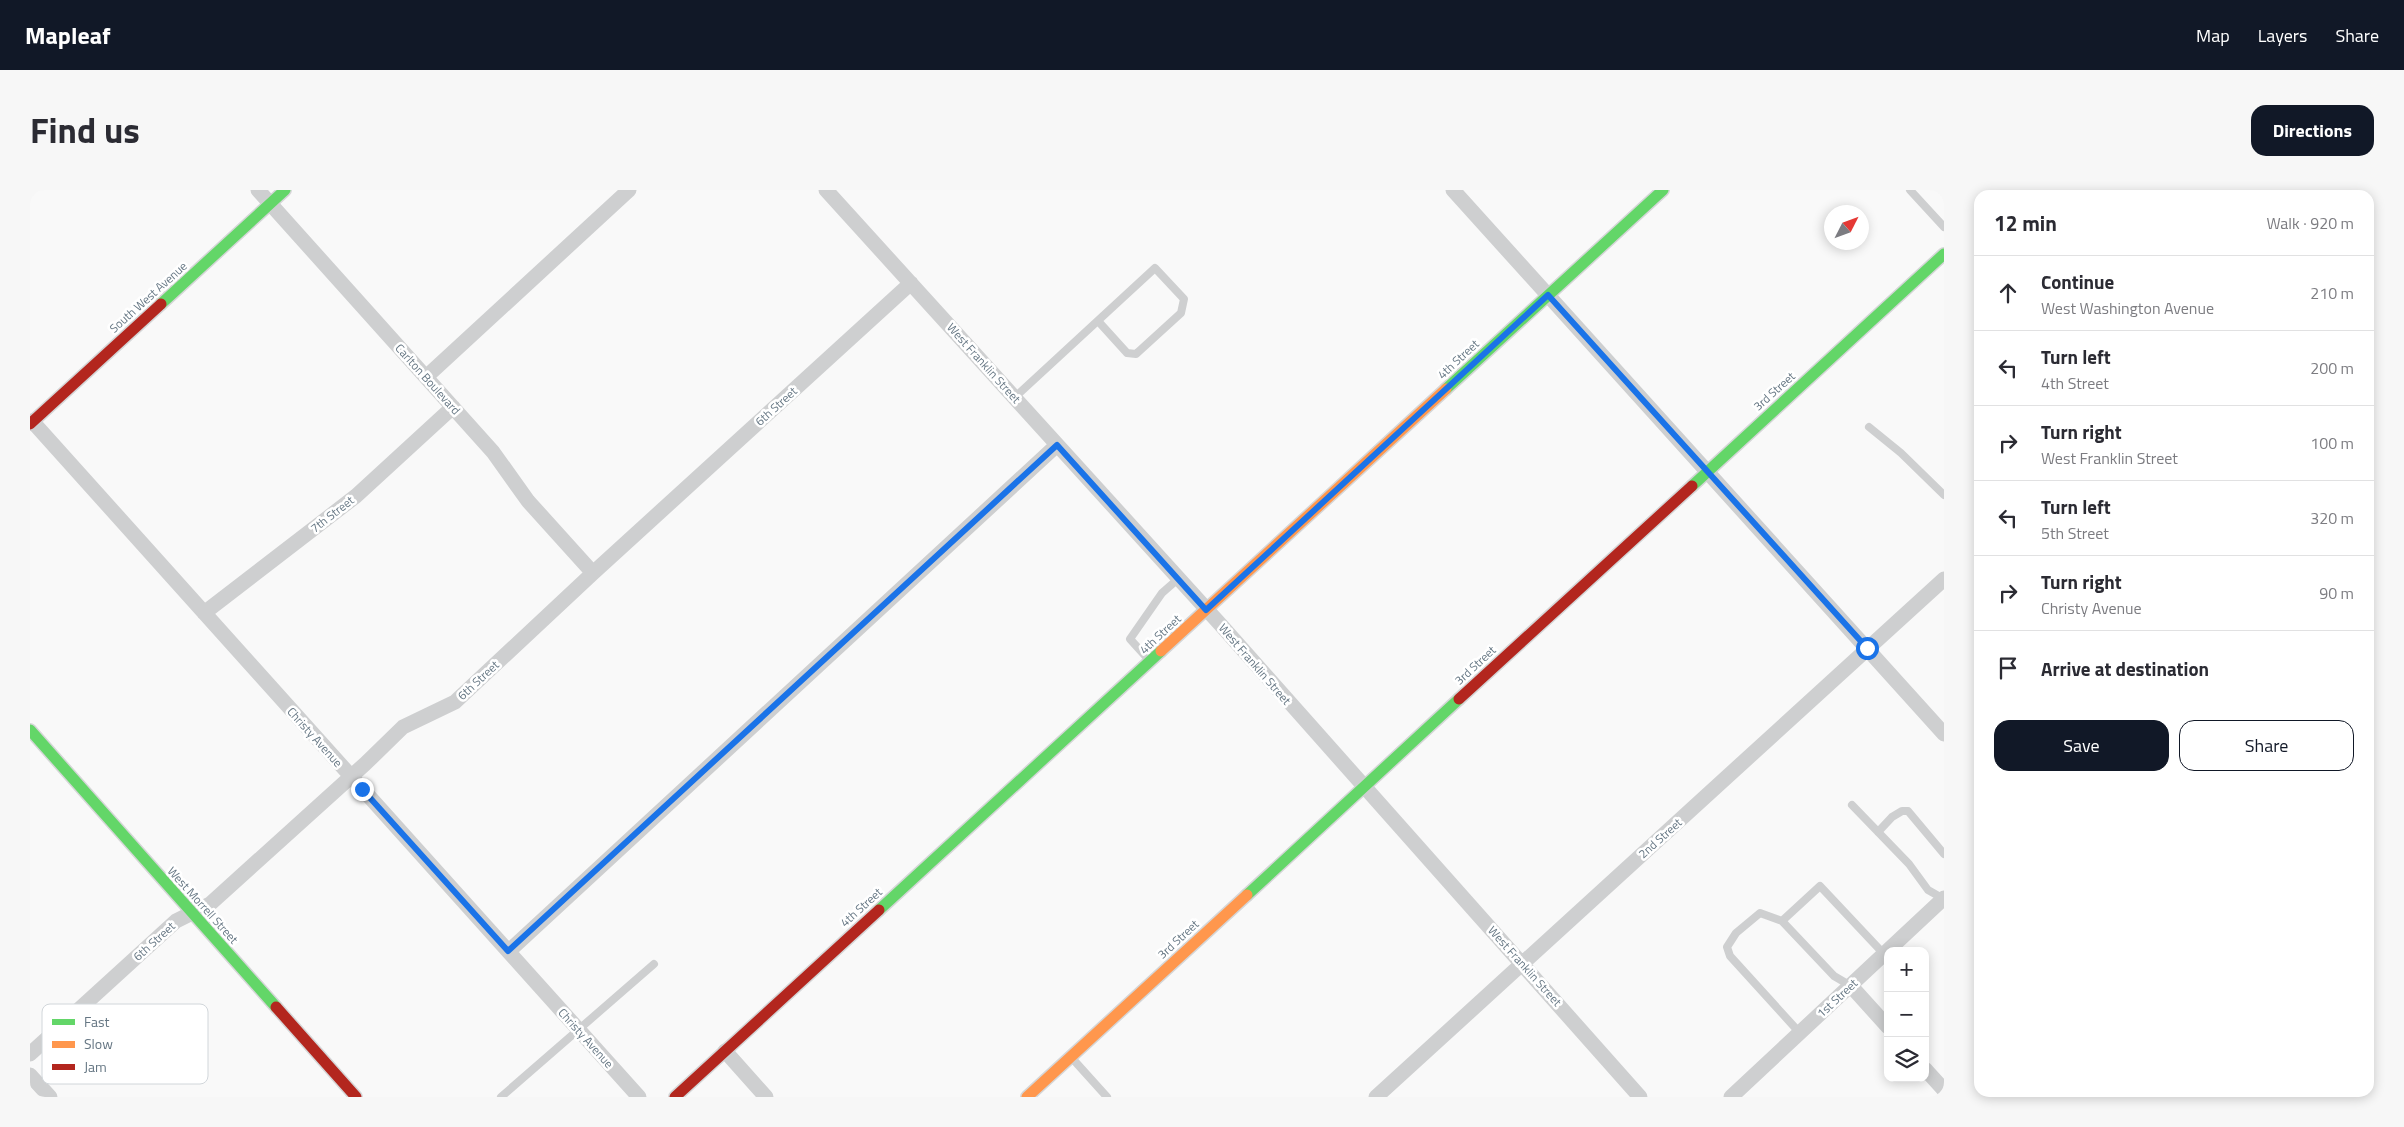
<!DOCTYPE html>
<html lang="en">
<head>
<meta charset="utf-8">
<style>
	body { margin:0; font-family:"Titillium Web",sans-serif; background:#f7f7f7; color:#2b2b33 }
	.controls { position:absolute; right:15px; bottom:15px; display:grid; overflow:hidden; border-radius:10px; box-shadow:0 2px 12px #0003 }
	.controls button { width:45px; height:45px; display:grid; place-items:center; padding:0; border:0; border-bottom:1px solid #e1e1e2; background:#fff; color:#2b2b33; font:25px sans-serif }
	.compass { position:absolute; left:1794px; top:15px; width:45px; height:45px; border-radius:50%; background:#fff; box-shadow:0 2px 12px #0003; rotate:48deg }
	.stop { position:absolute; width:15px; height:15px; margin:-11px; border:4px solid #1a73e8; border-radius:50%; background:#fff }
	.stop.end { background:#1a73e8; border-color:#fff; box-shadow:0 1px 5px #0008 }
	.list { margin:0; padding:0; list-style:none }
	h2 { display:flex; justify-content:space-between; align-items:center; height:65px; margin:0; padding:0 20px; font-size:21px }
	h2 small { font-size:16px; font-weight:400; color:#7c7c81 }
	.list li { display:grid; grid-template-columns:32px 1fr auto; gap:15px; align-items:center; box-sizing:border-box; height:75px; padding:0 20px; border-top:1px solid #e1e1e2 }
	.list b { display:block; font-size:19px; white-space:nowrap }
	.list p { margin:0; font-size:16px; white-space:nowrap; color:#7c7c81 }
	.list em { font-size:16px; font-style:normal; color:#7c7c81 }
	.actions { display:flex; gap:10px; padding:15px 20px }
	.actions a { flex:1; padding:11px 0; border:1px solid #111827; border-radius:15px; text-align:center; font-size:18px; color:#111827 }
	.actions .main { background:#111827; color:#fff }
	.icon { flex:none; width:28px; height:28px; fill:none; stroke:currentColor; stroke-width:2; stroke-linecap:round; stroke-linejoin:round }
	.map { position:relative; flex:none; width:1914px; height:907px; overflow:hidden; border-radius:15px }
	header { display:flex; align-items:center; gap:30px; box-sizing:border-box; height:70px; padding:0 25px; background:#111827; color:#fff }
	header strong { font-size:24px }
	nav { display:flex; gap:28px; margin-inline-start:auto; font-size:18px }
	.intro { display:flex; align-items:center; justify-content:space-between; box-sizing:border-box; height:120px; padding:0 30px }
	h1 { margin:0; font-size:35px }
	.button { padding:12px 22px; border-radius:15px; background:#111827; color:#fff; font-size:18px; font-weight:700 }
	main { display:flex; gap:30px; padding:0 30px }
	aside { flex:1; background:#fff; border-radius:15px; box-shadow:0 2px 12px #0003 }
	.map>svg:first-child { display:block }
</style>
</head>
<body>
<header>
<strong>Mapleaf</strong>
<nav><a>Map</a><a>Layers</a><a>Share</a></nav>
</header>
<div class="intro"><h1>Find us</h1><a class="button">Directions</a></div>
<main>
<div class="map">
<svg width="1914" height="907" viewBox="0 0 1914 907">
	<rect width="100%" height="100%" fill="#f9f9f9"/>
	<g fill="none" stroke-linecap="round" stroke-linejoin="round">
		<g stroke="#d5d6d7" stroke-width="14">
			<path id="fast" d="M131,114L255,0
				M1416,199L1633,0
				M1662,296L1914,64
				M0,540L246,817
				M1217,705L1429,509
				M849,720L1131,461"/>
		</g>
		<g stroke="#d5d6d7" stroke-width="14">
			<path id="slow" d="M1131,461L1416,199
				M997,907L1217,705"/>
		</g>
		<g stroke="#d5d6d7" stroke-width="14">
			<path id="jam" d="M0,234L131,114
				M1429,509L1662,296
				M246,817L326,907
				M645,907L849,720"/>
		</g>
		<path stroke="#cecfd0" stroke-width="8" d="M1880,0L1914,37
			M985,207L1125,78L1154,109L1151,123L1106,164L1097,163L1068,131
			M1839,237L1871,263L1914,305
			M1119,470L1100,449L1132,403L1148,389
			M1822,615L1879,674L1898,700L1914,709
			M1848,642L1862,627L1872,621H1878L1914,664
			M1752,731L1730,723L1706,743L1697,757L1700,766L1769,842
			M1821,796L1804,786L1752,731L1790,696L1853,763
			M1041,867L1077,907
			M471,907L624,774"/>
		<path stroke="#cecfd0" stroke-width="15" d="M228,0L463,262L498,311L563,383
			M796,0L1190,434L1610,907
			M1423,0L1914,544
			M396,187L599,0
			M2,231L609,907
			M174,423L326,306L423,217
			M479,761L1027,255
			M1821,796L1858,837
			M695,861L736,907
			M0,864L146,731L180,714L335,574L373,537L425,512L563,383L881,93
			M1895,879L1914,900
			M0,885L20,907
			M1346,907L1914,389
			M1701,907L1914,708"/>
		<use href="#fast" stroke="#63d668" stroke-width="11"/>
		<use href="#slow" stroke="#ff974d" stroke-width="11"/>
		<use href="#jam" stroke="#b3261e" stroke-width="11"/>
	</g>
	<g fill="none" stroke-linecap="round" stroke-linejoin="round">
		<path stroke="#1a73e8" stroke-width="6" d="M332,599L478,761L1027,255L1176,420L1518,105L1837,458"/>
	</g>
	<g text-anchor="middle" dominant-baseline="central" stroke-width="5" stroke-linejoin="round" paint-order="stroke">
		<g font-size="12" fill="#657683" stroke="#fff">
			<text transform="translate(118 107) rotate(-42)">South West Avenue</text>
			<text transform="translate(1428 169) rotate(-43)">4th Street</text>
			<text transform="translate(954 173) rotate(48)">West Franklin Street</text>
			<text transform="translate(398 189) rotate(48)">Carlton Boulevard</text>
			<text transform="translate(1744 201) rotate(-42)">3rd Street</text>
			<text transform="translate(746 216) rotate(-42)">6th Street</text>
			<text transform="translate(302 324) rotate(-38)">7th Street</text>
			<text transform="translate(1130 444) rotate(-43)">4th Street</text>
			<text transform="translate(1225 474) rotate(49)">West Franklin Street</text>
			<text transform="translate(1445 475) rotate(-43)">3rd Street</text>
			<text transform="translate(448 490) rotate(-43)">6th Street</text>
			<text transform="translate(285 547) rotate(48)">Christy Avenue</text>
			<text transform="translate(1630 648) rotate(-42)">2nd Street</text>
			<text transform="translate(173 715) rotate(48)">West Morrell Street</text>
			<text transform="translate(831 717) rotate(-42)">4th Street</text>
			<text transform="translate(1148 749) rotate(-43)">3rd Street</text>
			<text transform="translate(124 751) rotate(-42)">6th Street</text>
			<text transform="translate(1495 776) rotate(48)">West Franklin Street</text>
			<text transform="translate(1807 808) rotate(-43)">1st Street</text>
			<text transform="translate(556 848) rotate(48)">Christy Avenue</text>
		</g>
	</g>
	<rect x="12" y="814" width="166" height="80" rx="8" fill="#fff" stroke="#d1d6da" stroke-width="1"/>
	<rect x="22" y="829" width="23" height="6" fill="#63d668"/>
	<rect x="22" y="851" width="23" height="7" fill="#ff974d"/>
	<rect x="22" y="874" width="23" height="6" fill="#b3261e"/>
	<g font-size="14" fill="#657683">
		<text x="54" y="837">Fast</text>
		<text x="54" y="859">Slow</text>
		<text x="54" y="882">Jam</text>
	</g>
</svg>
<div class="controls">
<button>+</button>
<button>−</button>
<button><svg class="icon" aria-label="layers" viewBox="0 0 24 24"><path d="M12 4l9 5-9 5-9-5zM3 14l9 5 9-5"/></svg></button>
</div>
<svg class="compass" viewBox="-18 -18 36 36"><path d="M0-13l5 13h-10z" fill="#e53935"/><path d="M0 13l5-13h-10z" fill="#7c7c81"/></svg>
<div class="stop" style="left:1837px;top:458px"></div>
<div class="stop end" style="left:332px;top:599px"></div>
</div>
<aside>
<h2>12 min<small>Walk · 920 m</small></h2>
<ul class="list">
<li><svg class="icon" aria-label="ahead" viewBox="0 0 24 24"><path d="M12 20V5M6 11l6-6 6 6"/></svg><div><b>Continue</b><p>West Washington Avenue</p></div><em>210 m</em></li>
<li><svg class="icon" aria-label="left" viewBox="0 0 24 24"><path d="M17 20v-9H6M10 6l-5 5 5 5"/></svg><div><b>Turn left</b><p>4th Street</p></div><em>200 m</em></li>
<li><svg class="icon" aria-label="right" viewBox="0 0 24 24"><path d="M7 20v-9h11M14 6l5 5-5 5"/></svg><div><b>Turn right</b><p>West Franklin Street</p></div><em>100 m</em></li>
<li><svg class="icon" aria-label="left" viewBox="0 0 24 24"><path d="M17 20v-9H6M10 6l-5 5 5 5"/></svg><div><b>Turn left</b><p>5th Street</p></div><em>320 m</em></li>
<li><svg class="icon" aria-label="right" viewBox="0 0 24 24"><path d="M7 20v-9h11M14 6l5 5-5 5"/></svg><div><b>Turn right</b><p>Christy Avenue</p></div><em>90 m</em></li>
<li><svg class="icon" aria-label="arrive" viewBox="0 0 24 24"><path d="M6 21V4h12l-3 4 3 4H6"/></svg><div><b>Arrive at destination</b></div></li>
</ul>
<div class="actions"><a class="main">Save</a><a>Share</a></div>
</aside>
</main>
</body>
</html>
